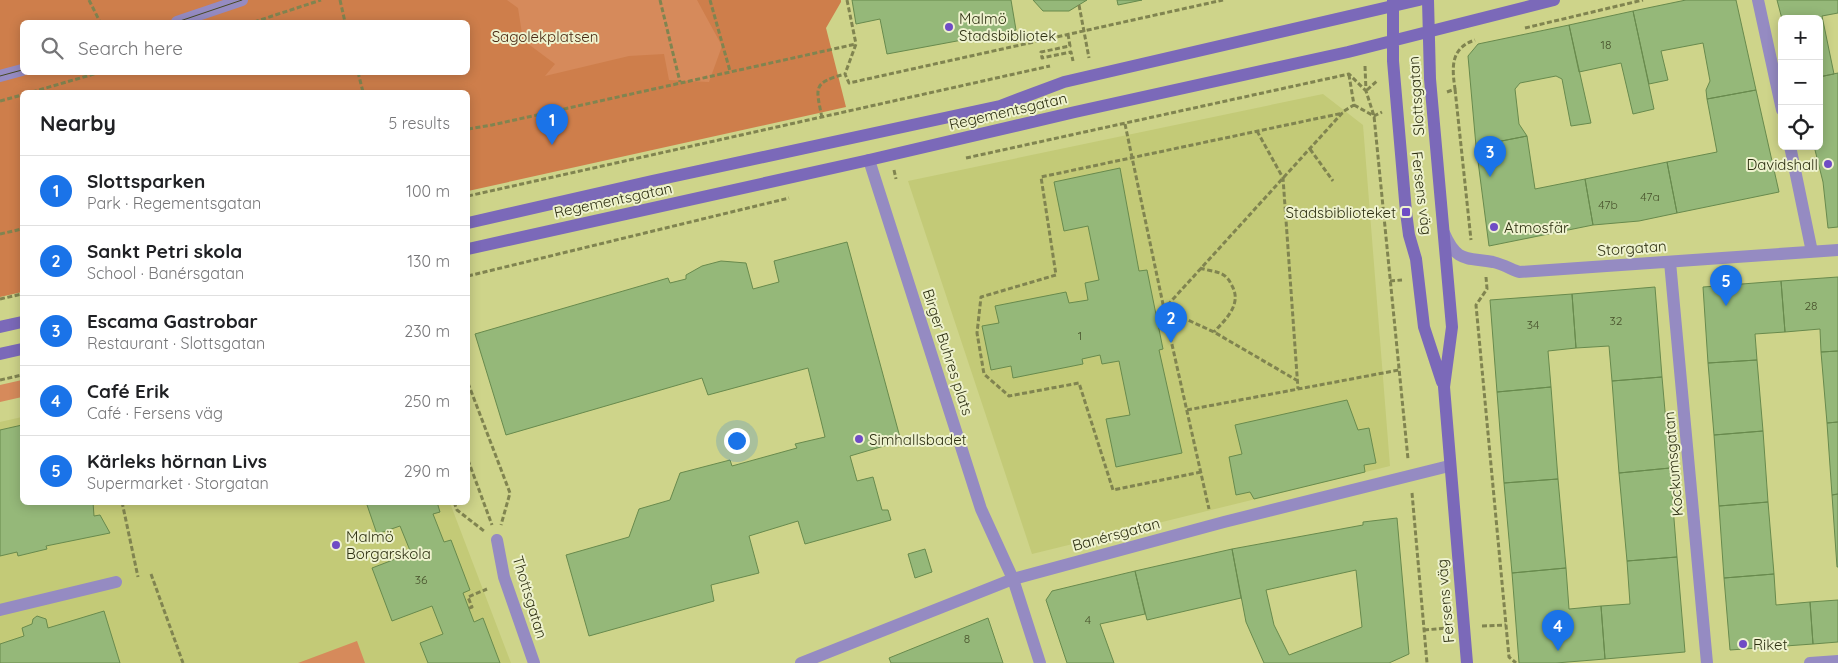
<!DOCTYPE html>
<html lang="en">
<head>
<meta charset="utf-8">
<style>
	body { margin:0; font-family:Quicksand,sans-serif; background:#f2f2f2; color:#202124 }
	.controls { position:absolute; right:15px; top:15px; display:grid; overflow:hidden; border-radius:8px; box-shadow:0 2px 12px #0003 }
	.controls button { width:45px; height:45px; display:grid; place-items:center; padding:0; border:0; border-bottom:1px solid #e0e0e0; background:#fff; color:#202124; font:25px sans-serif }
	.you { position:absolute; left:736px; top:440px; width:18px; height:18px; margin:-12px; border:4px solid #fff; border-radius:50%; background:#1a73e8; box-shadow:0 0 0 8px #1a73e833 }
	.badge { display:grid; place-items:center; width:32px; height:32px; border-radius:50%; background:#1a73e8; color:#fff; font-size:16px; font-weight:700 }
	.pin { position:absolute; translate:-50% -41px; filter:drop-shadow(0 1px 2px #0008) }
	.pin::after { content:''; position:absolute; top:26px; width:18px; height:15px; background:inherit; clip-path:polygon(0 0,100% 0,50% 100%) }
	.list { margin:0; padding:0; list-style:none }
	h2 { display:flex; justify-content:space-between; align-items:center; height:65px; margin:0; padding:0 20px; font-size:21px }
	h2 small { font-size:16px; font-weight:400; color:#757577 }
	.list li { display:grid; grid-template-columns:32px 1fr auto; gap:15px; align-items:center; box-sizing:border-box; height:70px; padding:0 20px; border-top:1px solid #e0e0e0 }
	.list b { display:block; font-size:19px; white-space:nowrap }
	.list p { margin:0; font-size:16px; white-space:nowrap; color:#757577 }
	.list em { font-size:16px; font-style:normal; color:#757577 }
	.icon { flex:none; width:28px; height:28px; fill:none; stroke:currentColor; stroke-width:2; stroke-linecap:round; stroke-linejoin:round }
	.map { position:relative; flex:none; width:1838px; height:663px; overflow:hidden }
	.search { position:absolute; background:#fff; box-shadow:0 2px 12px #0003; left:20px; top:20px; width:450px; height:55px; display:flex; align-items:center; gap:12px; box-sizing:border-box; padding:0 18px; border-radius:8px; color:#757577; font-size:19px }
	.panel { position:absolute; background:#fff; box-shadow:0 2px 12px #0003; left:20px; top:90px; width:450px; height:415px; border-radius:8px }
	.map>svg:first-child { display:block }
</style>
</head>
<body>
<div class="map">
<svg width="1838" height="663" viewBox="0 0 1838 663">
	<rect width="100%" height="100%" fill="#ced48a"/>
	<path fill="#c3ca77" d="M1323,94L1363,125L1390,466L1032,554L908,181Z
		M22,417V502L450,503L511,663H0V422Z"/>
	<path fill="#d68a5b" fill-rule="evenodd" d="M0,0H778L804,110L468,92H22ZM22,22H468V72H22Z
		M22,380V397L0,402V385Z
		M357,641L365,663H298Z"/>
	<path fill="#ce7e4b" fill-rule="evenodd" d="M0,0H507L518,8L523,40L555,64L545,76L629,56L664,54L669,80L709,82L722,46L697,0H841V2L826,28L846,107L468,191V92H22V292L0,297ZM22,22H468V72H22Z"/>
	<path fill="#95b879" stroke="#688a4d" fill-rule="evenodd" d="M852,0H1011L1016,30L887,54L880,19L856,24Z
		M1033,0H1087L1069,11H1043Z
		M1117,0H1142L1118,5Z
		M1686,0H1736L1756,90L1707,99L1706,90L1710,81L1703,43L1661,51L1668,80L1649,84L1633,11Z
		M1777,0H1838V13L1822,16L1834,74L1819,77V19H1782Z
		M1633,11L1654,109L1633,114L1621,63L1579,72L1569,25Z
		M1569,25L1591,123L1571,126L1562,79L1556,76L1520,83L1515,89L1519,124L1527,136L1476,146L1468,56L1478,44Z
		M1838,73V227L1828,228L1823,182L1814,146H1819V77Z
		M1756,90L1779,192L1677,213L1667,162L1717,152L1707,99Z
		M1527,136L1535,189L1585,179L1593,225L1489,246L1476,146Z
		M1667,162L1677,213L1639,221L1593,225L1585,179Z
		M1120,168L1139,271L1147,270L1163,349L1159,350L1182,453L1116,467L1106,419L1130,415L1119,361L1102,364L1100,355L1082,359L1083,364L1013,378L1011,366L991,370L982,326L999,323L995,306L1066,292L1069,303L1088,300L1085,283L1099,280L1088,226L1064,231L1054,182Z
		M847,242L901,441L850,456L857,481L873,477L882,510H888L891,520L805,544L798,521L749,536L759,573L711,585L714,601L589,636L566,555L629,537L639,509L670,500L680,473L730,460L732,466L797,448L795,444L825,437L808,368L708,395L702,378L506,435L475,334L668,278L670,283L686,279V275L702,266L721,261L746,263L753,289L779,282L774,261Z
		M1838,277V351L1821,352L1820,329L1785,332L1781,281Z
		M1781,281L1785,332L1755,334L1757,360L1708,363L1703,287Z
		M1655,287L1662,377L1612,381L1609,346L1576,348L1572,294Z
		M1572,294L1576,348L1548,351L1551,387L1497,392L1490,300Z
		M1838,351V422L1827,423L1821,352Z
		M1757,360L1763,431L1714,435L1708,363Z
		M1662,377L1670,468L1619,473L1612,381Z
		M1551,387L1558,479L1504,483L1497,392Z
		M1347,400L1358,430L1369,428L1376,463L1364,465L1365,472L1254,499L1250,492L1236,495L1229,457L1242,454L1235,425Z
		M1838,422V494L1832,495L1827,423Z
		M22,425V502H93L94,516L100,515L110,533L46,546L47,549L18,556L17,552L0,556V430Z
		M1763,431L1768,502L1719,506L1714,435Z
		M1670,468L1677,557L1627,561L1619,473Z
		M1558,479L1566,568L1512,573L1504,483Z
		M1838,494V567H1837L1832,495Z
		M366,502H437L440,512L433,514L444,542L451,540L470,590L463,593L474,622L483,618L500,663H428L420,643L443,634L432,606L392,621L372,568L411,553L400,526L377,534Z
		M1768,502L1774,574L1724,578L1719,506Z
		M1397,518L1409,654L1389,663H1264L1246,622L1232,549L1363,525V522ZM1356,570L1362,627L1289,655L1274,625L1266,590Z
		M925,549L932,572L915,578L908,554Z
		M1232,549L1241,598L1147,620L1135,571Z
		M1677,557L1685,652L1605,659L1601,606L1630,604L1627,561Z
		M1566,568L1569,609L1601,606L1605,659L1556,663H1519L1512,573Z
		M1135,571L1145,614L1100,624L1114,663H1067L1046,600L1052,591Z
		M1774,574L1776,605L1810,602L1813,644L1730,650L1724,578Z
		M1838,600V642L1813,644L1810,602Z
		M104,611L120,663H0V644L24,636L22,628L32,624L33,619L37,616L46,619L48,628Z
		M988,618L1003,663H891L889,658Z"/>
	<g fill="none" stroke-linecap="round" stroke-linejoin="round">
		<path stroke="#808450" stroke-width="3" stroke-dasharray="5 2.5" stroke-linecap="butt" d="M89,0L100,22
			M340,0L345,22
			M660,0L680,82
			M710,0L730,71
			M847,0L856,44
			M1079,5L1089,58
			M254,22L321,0
			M1525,28L1643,0
			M1068,34L1070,46L1041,52L1042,58L1071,52L1073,61
			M1365,66L1366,91L1374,116L1408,459
			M358,72L363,92
			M1455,89L1471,240
			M1367,90L1377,81
			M32,92L101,72
			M1447,92L1455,89C1452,68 1450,48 1475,40
			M0,101L22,95
			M1354,105L1374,116L1382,112
			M822,118C816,87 812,83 845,74
			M1125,124L1164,309L1209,509
			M468,129L492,125L856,44L845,74L849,83L1223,0
			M1257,131L1283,178L1298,389
			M1310,149L1333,181
			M966,158L1349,74L1366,91
			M894,170L896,179
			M468,196L1050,66
			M0,234L22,229
			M1200,268C1206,270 1214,271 1220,273C1225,275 1229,279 1231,284C1243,303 1227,318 1214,332
			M468,276L789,198
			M1486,277L1487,289L1476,305L1509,657L1516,663
			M1390,281L1402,280
			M0,299L22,294
			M0,380L22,375
			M1298,381L1214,332L1164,309L1344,111L1354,105L1349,75
			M468,383L510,493L501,525
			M1187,410L1399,370
			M468,460L492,525
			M1201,472L1113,490L1079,383L1009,396L984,374L977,333L981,297L1056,275L1041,177L1343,113
			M1412,493L1427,663
			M122,502L138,577
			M454,502L457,510L484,531
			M151,574L183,663
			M469,608L472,607L468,597L487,589
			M1482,626L1506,625
			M1424,630L1448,628"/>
		<path stroke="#958bc2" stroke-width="12" d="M0,610L116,582"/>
		<path stroke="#958bc2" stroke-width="12" d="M1758,0L1782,110
			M177,22L242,0
			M0,76L22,70
			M1790,146L1812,252
			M869,160L981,509L1013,579L1040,663
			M1444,233C1457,263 1466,257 1493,262C1502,264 1511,269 1519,272L1838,250
			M1670,262L1707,663
			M497,540L504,577L534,663
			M801,663L1013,579L1224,522L1449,466
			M1810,663L1838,661"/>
		<path stroke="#7b69b9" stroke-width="12" d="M1393,0V61L1406,212L1409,235L1416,259L1424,327L1442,382
			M1428,0L1430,79L1452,327L1444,387L1467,663
			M468,223L652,181L1000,106L1064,82L1419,0
			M468,249L869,160L1075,112L1348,52L1554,0
			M0,327L22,322
			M0,354L22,349"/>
		<path stroke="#464924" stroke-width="1" d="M177,22L242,0
			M0,76L22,70"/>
	</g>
	<g fill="#6f4cc5" stroke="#eef2ce" stroke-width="2">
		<circle cx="949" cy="27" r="5"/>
		<circle cx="1828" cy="164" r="5"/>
		<rect x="1401" y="207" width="10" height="10" rx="2.5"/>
		<circle cx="1494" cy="227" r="5"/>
		<circle cx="859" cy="439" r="5"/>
		<circle cx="336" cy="545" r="5"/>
		<circle cx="1743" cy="644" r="5"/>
	</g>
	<g text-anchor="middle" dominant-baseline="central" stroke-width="4" stroke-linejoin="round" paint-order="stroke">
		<g font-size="12" fill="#48522c">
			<text x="1606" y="44">18</text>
			<text x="1650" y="196">47a</text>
			<text x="1608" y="204">47b</text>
			<text x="1811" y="305">28</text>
			<text x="1616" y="320">32</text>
			<text x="1533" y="324">34</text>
			<text x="1080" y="335">1</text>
			<text x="421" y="579">36</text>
			<text x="1088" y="619">4</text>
			<text x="967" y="638">8</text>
		</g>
		<g font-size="15" fill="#2e3012" stroke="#eef2ce" text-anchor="start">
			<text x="959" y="18">Malmö<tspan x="959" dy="17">Stadsbibliotek</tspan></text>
			<text x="1818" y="164" text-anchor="end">Davidshall</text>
			<text x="1396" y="212" text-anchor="end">Stadsbiblioteket</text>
			<text x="1504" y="227">Atmosfär</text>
			<text x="869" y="439">Simhallsbadet</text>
			<text x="346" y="536">Malmö<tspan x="346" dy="17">Borgarskola</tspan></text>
			<text x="1753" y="644">Riket</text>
		</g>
		<g font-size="15" fill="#492812" stroke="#eef2ce">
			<text x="545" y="36">Sagolekplatsen</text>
		</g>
		<g font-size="15" fill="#2e3012" stroke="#eef2ce">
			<text transform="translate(1416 96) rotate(-94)">Slottsgatan</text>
			<text transform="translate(1008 111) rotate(-13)">Regementsgatan</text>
			<text transform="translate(1422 193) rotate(83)">Fersens väg</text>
			<text transform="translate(613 200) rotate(-12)">Regementsgatan</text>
			<text transform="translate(1632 248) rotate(-4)">Storgatan</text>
			<text transform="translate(948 352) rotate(72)">Birger Buhres plats</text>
			<text transform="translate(1673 464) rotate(-95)">Kockumsgatan</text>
			<text transform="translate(1116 534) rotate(-15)">Banérsgatan</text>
			<text transform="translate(530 597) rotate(73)">Thottsgatan</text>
			<text transform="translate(1445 601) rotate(-95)">Fersens väg</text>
		</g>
	</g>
</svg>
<div class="controls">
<button>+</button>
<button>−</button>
<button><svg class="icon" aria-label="locate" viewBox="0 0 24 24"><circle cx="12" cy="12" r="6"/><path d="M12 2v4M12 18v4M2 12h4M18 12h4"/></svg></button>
</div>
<div class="you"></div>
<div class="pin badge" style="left:552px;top:145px">1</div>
<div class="pin badge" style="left:1171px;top:343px">2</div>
<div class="pin badge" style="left:1490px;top:177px">3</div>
<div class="pin badge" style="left:1558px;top:651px">4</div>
<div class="pin badge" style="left:1726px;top:306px">5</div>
<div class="search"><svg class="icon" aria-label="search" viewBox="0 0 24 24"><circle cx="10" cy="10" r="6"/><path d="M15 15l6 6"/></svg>Search here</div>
<section class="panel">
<h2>Nearby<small>5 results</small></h2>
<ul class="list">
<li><span class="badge">1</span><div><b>Slottsparken</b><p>Park · Regementsgatan</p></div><em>100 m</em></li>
<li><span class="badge">2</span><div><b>Sankt Petri skola</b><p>School · Banérsgatan</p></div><em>130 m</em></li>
<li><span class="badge">3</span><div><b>Escama Gastrobar</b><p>Restaurant · Slottsgatan</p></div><em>230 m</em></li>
<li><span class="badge">4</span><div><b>Café Erik</b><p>Café · Fersens väg</p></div><em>250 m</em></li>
<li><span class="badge">5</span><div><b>Kärleks hörnan Livs</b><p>Supermarket · Storgatan</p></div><em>290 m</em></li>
</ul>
</section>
</div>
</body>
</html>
